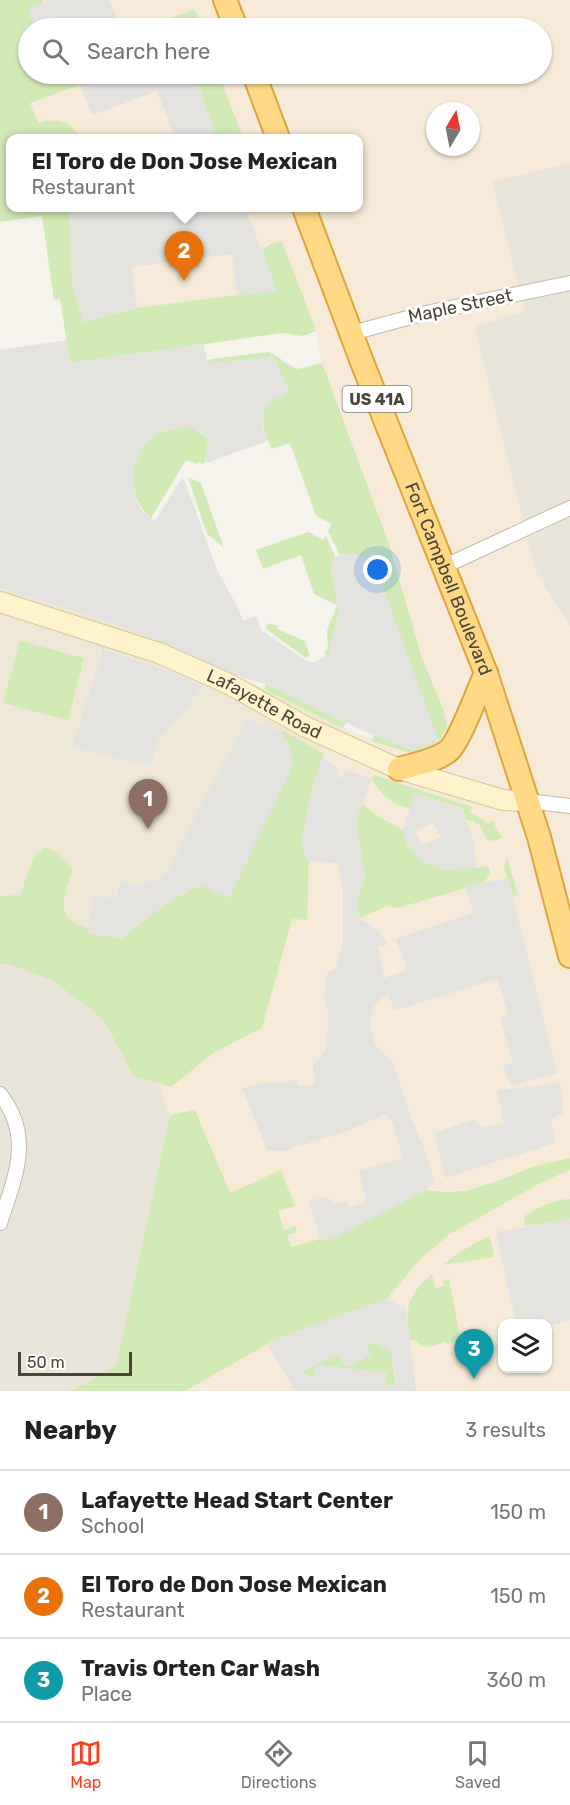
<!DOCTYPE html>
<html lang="en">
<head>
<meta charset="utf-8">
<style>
	body { margin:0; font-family:Rubik,sans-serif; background:#f6f6f6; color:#222 }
	.controls { position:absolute; right:18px; bottom:18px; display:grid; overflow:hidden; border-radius:12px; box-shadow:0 2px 4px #0004 }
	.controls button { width:54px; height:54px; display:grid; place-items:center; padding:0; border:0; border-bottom:2px solid #e0e0e0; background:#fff; color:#222; font:30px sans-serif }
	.compass { position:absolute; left:426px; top:102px; width:54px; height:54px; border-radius:50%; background:#fff; box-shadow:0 2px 4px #0004; rotate:10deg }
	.scale { position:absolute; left:18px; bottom:15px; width:114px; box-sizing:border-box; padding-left:6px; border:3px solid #4b4439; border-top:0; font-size:16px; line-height:21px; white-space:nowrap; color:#4b4439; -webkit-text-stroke:4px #fff; paint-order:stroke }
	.you { position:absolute; left:378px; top:570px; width:21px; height:21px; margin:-15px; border:4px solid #fff; border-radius:50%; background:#1a73e8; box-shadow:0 0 0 9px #1a73e833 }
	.badge { display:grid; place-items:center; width:39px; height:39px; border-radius:50%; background:#fc3f1d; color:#fff; font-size:20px; font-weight:700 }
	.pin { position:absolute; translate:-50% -50px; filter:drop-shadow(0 2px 3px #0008) }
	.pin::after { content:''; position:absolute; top:32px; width:21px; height:18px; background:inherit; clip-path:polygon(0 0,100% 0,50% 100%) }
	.popup { position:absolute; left:6px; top:134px; width:357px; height:78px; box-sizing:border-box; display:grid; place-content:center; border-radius:12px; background:#fff; filter:drop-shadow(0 2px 4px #0005); font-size:20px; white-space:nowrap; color:#767676 }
	.popup b { font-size:22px; color:#222 }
	.popup::after { content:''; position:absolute; left:50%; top:100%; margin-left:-12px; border:12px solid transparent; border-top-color:#fff }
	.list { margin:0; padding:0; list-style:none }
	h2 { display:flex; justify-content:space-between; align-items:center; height:78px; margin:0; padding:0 24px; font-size:26px }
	h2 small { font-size:20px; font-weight:400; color:#767676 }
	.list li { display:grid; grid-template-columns:39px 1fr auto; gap:18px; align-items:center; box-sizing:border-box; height:84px; padding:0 24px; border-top:2px solid #e0e0e0 }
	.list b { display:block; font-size:22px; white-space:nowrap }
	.list p { margin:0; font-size:20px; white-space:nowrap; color:#767676 }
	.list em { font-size:20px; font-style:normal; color:#767676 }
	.icon { flex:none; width:33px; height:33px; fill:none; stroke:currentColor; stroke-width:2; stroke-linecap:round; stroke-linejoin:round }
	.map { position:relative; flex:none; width:570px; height:1391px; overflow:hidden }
	.search { position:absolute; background:#fff; box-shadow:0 2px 4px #0004; left:18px; right:18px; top:18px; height:66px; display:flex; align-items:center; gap:15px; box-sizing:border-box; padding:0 21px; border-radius:33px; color:#767676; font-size:22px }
	.sheet { height:330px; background:#fff }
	nav { display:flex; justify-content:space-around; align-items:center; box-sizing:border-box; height:84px; border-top:2px solid #e0e0e0; background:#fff; font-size:16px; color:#767676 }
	nav a { display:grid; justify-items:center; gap:3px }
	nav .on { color:#fc3f1d }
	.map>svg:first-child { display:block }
</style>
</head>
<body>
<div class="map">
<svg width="570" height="1391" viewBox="0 0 570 1391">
	<rect width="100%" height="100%" fill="#f6f3ec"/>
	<path fill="#eae5da" d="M570,163V627L536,572L474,326L525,312L492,182Z
		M0,905L38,912L159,1085L170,1115L116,1366L71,1391H0Z"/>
	<path fill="#f7ead8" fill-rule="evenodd" d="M21,0H570V163L492,182L525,312L474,326L536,572L570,627V1391H71L116,1366L170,1116L159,1085L171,1087L213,1053L263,1028L307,760L343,728L410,753L445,743L440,741L445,732L443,708L422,658L388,541L322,363L316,331L76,334L58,208H358V138H40L27,101L45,74H542V28H31ZM435,111H471V147H435ZM502,1324H548V1368H502Z"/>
	<path fill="#efe8d6" d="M0,588L93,617L159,641L264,689L343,728L307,760L262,1028L213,1053L171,1087L159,1085L132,1024L0,905Z"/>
	<path fill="#d2eab5" d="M0,0H43L46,28H28V74H109L30,103L38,123C56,117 72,121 80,138H10V208H69L72,283L83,322L137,308L276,290L262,250L270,244L282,241L316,331L303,336L282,333L70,363L60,299L54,300L42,216L0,222Z
		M194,9L203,28H147Z
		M194,74H219L243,138H217Z
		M268,352C277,354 286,365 298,369L322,363L388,541L422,658L443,708L447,726L440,741L445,744L421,756L372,741L374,735L412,750L345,554L340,555L328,531L332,524L316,516L290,443L271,449C266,433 258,421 267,405L207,362L211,359Z
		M186,427L194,428L207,438L208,447L204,464L199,462L198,464L186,460L151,518C126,499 127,453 154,435C164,429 174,428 186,427Z
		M188,477L201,483L224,548L207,534Z
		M308,532L323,540L326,536L335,557L331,568L339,612L329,654L326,657L324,652L328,648L327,631L337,605L314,594L301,555L263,569L256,550Z
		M268,623L278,626L277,629L305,641L310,656L306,658L266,629Z
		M20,641L84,658L68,720L3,703Z
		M266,684L346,723L343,728L264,689Z
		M284,731L324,754L312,790L301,844L309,861L307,920L292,919L262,1028L213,1053L171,1087L134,1076L103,1019L52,980L9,964H0V896L20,895L34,857L44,847L56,852L73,868C61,907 53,921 99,931C108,933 114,934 121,940C144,918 172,898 201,885L229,898L292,758L290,747L281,732Z
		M374,775L472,807L470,812L489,824L492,820L502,838L493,841L486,839C482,828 480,821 466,820L462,808L415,794L411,808C393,806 381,795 372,779Z
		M363,804L374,814L403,830L408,846L476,868L488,866C492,873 488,878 483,883L398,908L386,906L359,919L357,900L365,878L357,827L358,813Z
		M507,857L518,895L513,896L504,868Z
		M195,1110L230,1193L281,1170L295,1206L278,1211L284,1230L295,1226L297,1232L287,1235L291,1247L320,1239L326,1240L426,1190L446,1192L465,1191L501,1180L535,1166L570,1158V1170L542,1182L450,1234L419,1260L387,1299L278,1338L185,1391H71L116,1366L170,1115Z
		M570,1199V1219L526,1226L524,1223L525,1216C539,1206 553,1200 570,1199Z
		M490,1236L494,1257L441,1265L473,1244Z
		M432,1274L435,1288L444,1286L443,1281L449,1279L461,1341L447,1344L444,1341C434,1348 423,1350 414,1339L410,1341C406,1307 405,1298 432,1274Z
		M368,1342L377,1344L391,1351L396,1385L392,1387L385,1385L386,1373L317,1365L313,1378L304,1373V1370L337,1355L340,1356L346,1367L370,1355L365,1344Z"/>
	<path fill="#e5e3e0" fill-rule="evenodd" d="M53,0H109L121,28H34L28,8Z
		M109,74H194L217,138H175L157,91L92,115L80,84Z
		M69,208H245L277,290L237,296L232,254L132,267L137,308L83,322L72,283Z
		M67,340L70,363L204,344L207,362L209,363L272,357L275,359L289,391L267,405L264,411L262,424L268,441L209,462L205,461L208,447L207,438L201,432L186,427L164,430L152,436L143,447L137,459L133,473V486L136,500L143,512L155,521L182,478L184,479L217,570L237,606L243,621L257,616L261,630L306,661L315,662L329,654L339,612L331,568L333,560L336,557L353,553L368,559L378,573L439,742L412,750L361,730L266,684L236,676L159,641L93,617L0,588V350Z
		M103,649L171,672L203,687L156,744L151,766L72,748Z
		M247,718L281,732L290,747L292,758V769L229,898L201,885L184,893L143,919L120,939L87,933L94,894L115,899L121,882L144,884L157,879L168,870Z
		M322,758L336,766L338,776L342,778L346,770L372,779L358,813L357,827L365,878L357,900L359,919L370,924L380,933L387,944L378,948L384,978L407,970L396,939L474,913L465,886L508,878L557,1073L511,1086L503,1066L513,1062L500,1019L508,1013L497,979L399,1009H394L388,995L381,999L374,1007L369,1022L375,1045L392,1061L412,1119L426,1153L432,1172L433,1182L426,1190L333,1239L326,1240L320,1239L309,1202L326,1196L331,1200L333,1205L347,1201L350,1207L366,1202L359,1171L403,1158L392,1121L386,1114L347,1131L283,1151L267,1150L242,1088L267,1082L279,1083L295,1080L299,1086L315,1084L313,1064L320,1058L327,1045L328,1014L324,994L327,973L335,969L343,943V889L338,863L309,861L301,844L312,790Z
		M414,794L462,809L475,844L476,868L444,870L422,861L408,846L403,830ZM433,823L441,837L422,845L416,831Z
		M560,1083L564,1113L551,1119L555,1143L445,1178L434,1133L473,1120L483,1127L504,1124L497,1091Z
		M570,1219V1320L548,1326V1324L516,1323L496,1232Z
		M387,1299L406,1308L416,1391H295L268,1345L278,1338ZM368,1342L377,1344L391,1351L397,1382L395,1385L392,1387L385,1385L387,1373L317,1365L313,1378L304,1373V1370L337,1355L340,1357L346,1367L371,1355L366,1344Z"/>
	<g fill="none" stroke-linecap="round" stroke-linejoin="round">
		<g stroke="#c2bbae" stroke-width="16">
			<path id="minor" d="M352,333L426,313L570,283
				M443,567L570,508
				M528,801L570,806
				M0,1094C34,1137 15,1177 0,1223"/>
		</g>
		<g stroke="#d6c79b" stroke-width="22">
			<g id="secondary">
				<path id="s1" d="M0,602L159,653L229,684L306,727L399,769L503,800L528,801"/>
			</g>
		</g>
		<g stroke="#e0a43c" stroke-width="26">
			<g id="trunk">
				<path d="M225,0L236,28"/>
				<path d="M254,74L278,138"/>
				<path id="s2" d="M304,208L362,362L486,673L539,837L570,956"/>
				<path d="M399,769C415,764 433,762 447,752C459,744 478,690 486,673"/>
			</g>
		</g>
		<use href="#minor" stroke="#fff" stroke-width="14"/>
		<use href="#secondary" stroke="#fff3cd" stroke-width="20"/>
		<use href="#trunk" stroke="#ffd985" stroke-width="22"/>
	</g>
	<g text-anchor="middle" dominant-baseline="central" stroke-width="6" stroke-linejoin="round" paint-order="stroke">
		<rect fill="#fff" stroke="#817c74" stroke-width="1.5" x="342.5" y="386" width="69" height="26" rx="4.5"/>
		<g font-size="16" font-weight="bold" fill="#4b4439">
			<text x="377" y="399">US 41A</text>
		</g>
		<g font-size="18" fill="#4b4439" stroke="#fff">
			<text transform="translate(460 306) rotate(-12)">Maple Street</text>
			<text stroke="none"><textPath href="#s2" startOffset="398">Fort Campbell Boulevard</textPath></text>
			<text stroke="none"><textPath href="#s1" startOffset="284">Lafayette Road</textPath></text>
		</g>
	</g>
</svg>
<div class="controls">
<button><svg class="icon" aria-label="layers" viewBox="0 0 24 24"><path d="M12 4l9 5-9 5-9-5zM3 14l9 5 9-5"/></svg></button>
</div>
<svg class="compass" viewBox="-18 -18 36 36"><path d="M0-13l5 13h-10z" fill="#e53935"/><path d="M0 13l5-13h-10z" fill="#767676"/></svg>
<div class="scale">50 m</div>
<div class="you"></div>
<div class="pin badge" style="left:148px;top:829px;background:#8d6e63">1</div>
<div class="pin badge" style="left:184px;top:281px;background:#e8710a">2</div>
<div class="popup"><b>El Toro de Don Jose Mexican</b>Restaurant</div>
<div class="pin badge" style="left:474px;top:1379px;background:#0f9aa8">3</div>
<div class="search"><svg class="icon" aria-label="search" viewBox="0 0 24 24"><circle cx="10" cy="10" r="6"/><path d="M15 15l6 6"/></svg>Search here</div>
</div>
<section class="sheet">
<h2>Nearby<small>3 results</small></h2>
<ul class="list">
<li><span class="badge" style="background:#8d6e63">1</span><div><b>Lafayette Head Start Center</b><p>School</p></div><em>150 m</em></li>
<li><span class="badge" style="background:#e8710a">2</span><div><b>El Toro de Don Jose Mexican</b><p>Restaurant</p></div><em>150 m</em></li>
<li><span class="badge" style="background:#0f9aa8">3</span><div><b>Travis Orten Car Wash</b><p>Place</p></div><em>360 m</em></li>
</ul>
</section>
<nav>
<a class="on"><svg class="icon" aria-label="map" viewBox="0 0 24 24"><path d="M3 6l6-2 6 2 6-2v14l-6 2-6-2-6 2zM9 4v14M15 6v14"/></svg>Map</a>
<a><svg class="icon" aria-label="directions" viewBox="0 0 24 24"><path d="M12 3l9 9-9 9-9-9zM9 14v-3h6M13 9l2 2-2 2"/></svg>Directions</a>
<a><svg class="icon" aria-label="saved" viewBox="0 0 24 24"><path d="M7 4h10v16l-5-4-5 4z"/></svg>Saved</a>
</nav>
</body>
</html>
